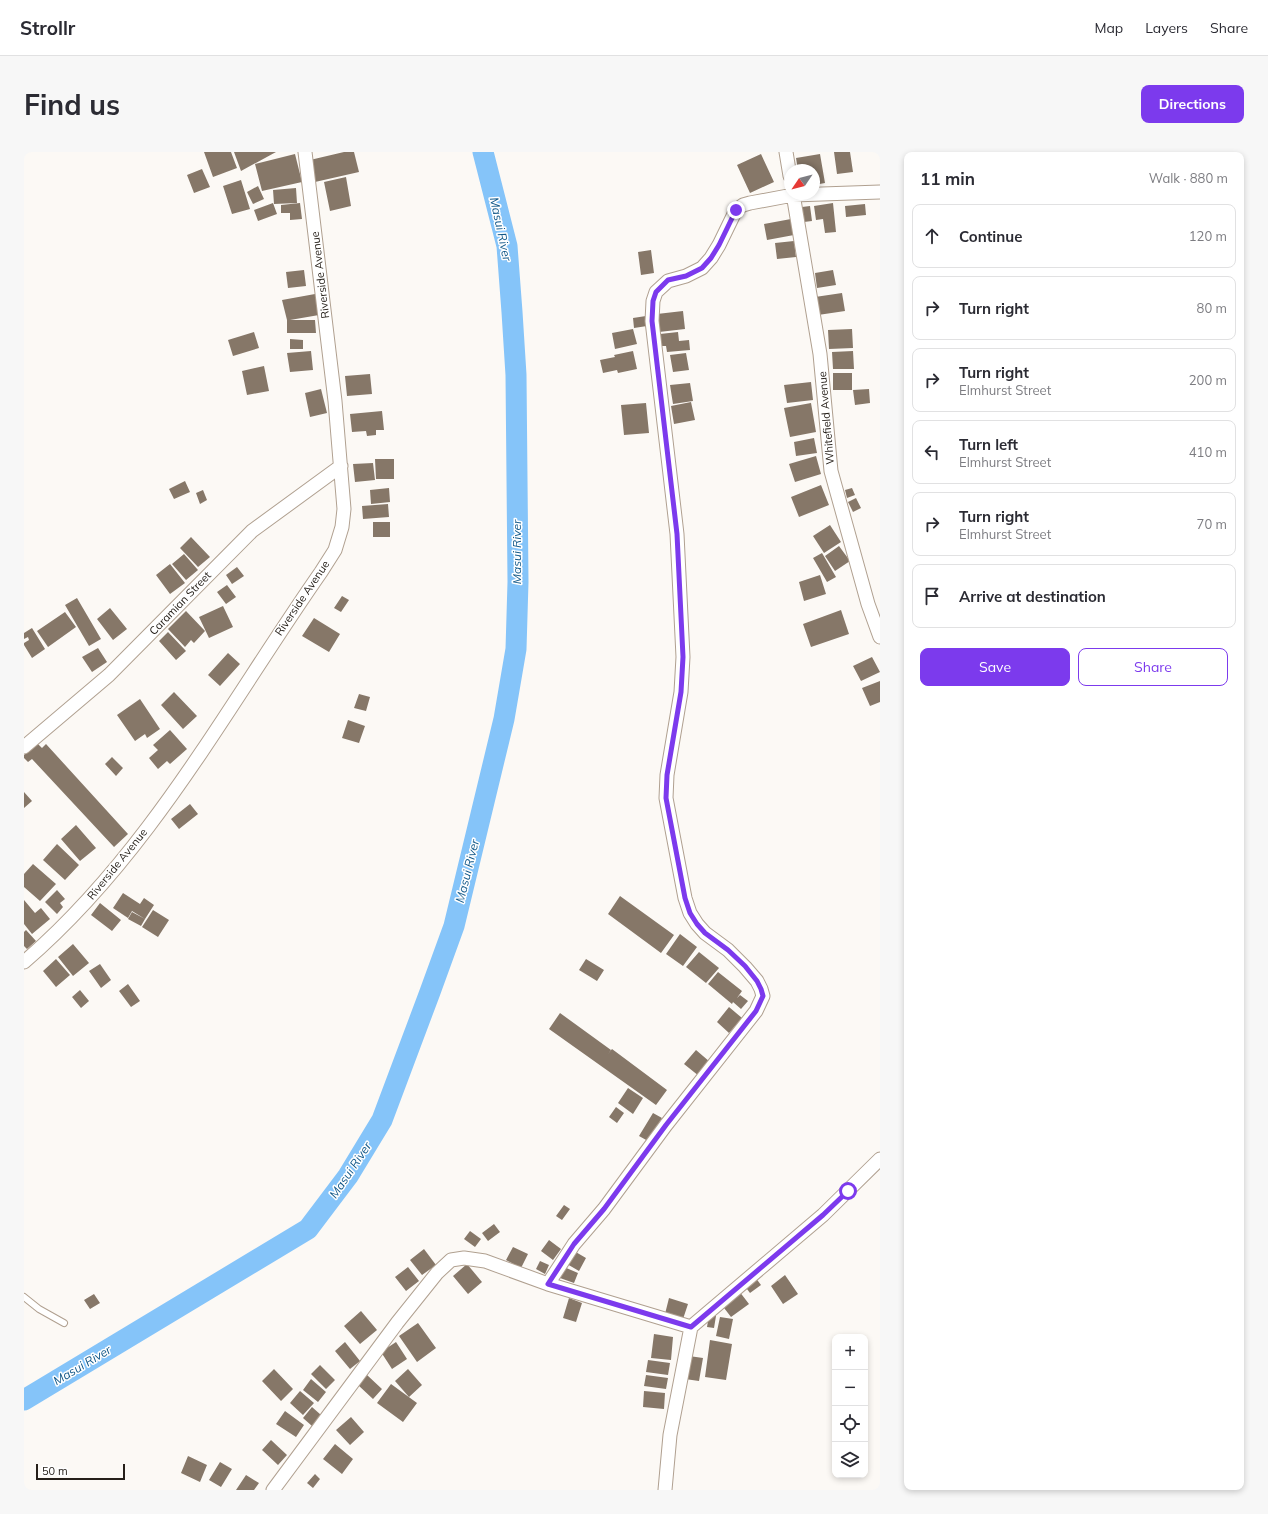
<!DOCTYPE html>
<html lang="en">
<head>
<meta charset="utf-8">
<style>
	body { margin:0; font-family:Mulish,sans-serif; background:#f7f7f7; color:#2b2b33 }
	.controls { position:absolute; right:12px; bottom:12px; display:grid; overflow:hidden; border-radius:8px; box-shadow:0 2px 6px #0003 }
	.controls button { width:36px; height:36px; display:grid; place-items:center; padding:0; border:0; border-bottom:1px solid #e1e1e2; background:#fff; color:#2b2b33; font:20px sans-serif }
	.compass { position:absolute; left:760px; top:12px; width:36px; height:36px; border-radius:50%; background:#fff; box-shadow:0 2px 6px #0003; rotate:235deg }
	.scale { position:absolute; left:12px; bottom:10px; width:89px; box-sizing:border-box; padding-left:4px; border:2px solid #26201a; border-top:0; font-size:11px; line-height:14px; white-space:nowrap; color:#26201a; -webkit-text-stroke:3px #fff; paint-order:stroke }
	.stop { position:absolute; width:12px; height:12px; margin:-9px; border:3px solid #7c3aed; border-radius:50%; background:#fff }
	.stop.end { background:#7c3aed; border-color:#fff; box-shadow:0 1px 4px #0008 }
	.list { margin:0; padding:0; list-style:none }
	h2 { display:flex; justify-content:space-between; align-items:center; height:52px; margin:0; padding:0 16px; font-size:17px }
	h2 small { font-size:13px; font-weight:400; color:#7c7c81 }
	.list li { display:grid; grid-template-columns:26px 1fr auto; gap:12px; align-items:center; box-sizing:border-box; height:64px; margin:0 8px 8px; padding:0 8px; border:1px solid #e1e1e2; border-radius:8px }
	.list b { display:block; font-size:15px; white-space:nowrap }
	.list p { margin:0; font-size:13px; white-space:nowrap; color:#7c7c81 }
	.list em { font-size:13px; font-style:normal; color:#7c7c81 }
	.actions { display:flex; gap:8px; padding:12px 16px }
	.actions a { flex:1; padding:9px 0; border:1px solid #7c3aed; border-radius:8px; text-align:center; font-size:14px; color:#7c3aed }
	.actions .main { background:#7c3aed; color:#fff }
	.icon { flex:none; width:22px; height:22px; fill:none; stroke:currentColor; stroke-width:2; stroke-linecap:round; stroke-linejoin:round }
	.map { position:relative; flex:none; width:856px; height:1338px; overflow:hidden; border-radius:8px }
	header { display:flex; align-items:center; gap:24px; box-sizing:border-box; height:56px; padding:0 20px; background:#fff; border-bottom:1px solid #e1e1e2 }
	header strong { font-size:19px }
	nav { display:flex; gap:22px; margin-inline-start:auto; font-size:14px }
	.intro { display:flex; align-items:center; justify-content:space-between; box-sizing:border-box; height:96px; padding:0 24px }
	h1 { margin:0; font-size:28px }
	.button { padding:10px 18px; border-radius:8px; background:#7c3aed; color:#fff; font-size:14px; font-weight:700 }
	main { display:flex; gap:24px; padding:0 24px }
	aside { flex:1; background:#fff; border-radius:8px; box-shadow:0 2px 6px #0003 }
	.map>svg:first-child { display:block }
</style>
</head>
<body>
<header>
<strong>Strollr</strong>
<nav><a>Map</a><a>Layers</a><a>Share</a></nav>
</header>
<div class="intro"><h1>Find us</h1><a class="button">Directions</a></div>
<main>
<div class="map">
<svg width="856" height="1338" viewBox="0 0 856 1338">
	<rect width="100%" height="100%" fill="#fcf9f5"/>
	<g fill="none" stroke-linecap="round" stroke-linejoin="round">
		<path stroke="#85c4f9" stroke-width="21" d="M0,1248L284,1077L324,1024L358,968L406,840L430,774L480,567L492,497L494,430L492,223L488,160L483,94L459,0"/>
	</g>
	<path fill="#867768" d="M180,0H207L213,16L189,25Z
		M210,0H252L217,19Z
		M320,0H330L335,20L291,30L286,8Z
		M810,0H826L829,20L813,22Z
		M271,2L278,30L238,39L231,12Z
		M737,2L750,30L726,41L713,13Z
		M796,2L801,31L790,33V18H774L772,6Z
		M178,17L186,35L170,41L163,23Z
		M322,25L327,54L306,59L300,30Z
		M217,28L226,57L208,62L199,34Z
		M234,34L240,47L229,52L223,40Z
		M272,36L273,51L250,52L249,38Z
		M249,51L253,62L234,69L230,58Z
		M276,51L278,67L266,68V61H257V53Z
		M809,51L812,80L801,81L799,67L792,68L790,54Z
		M841,52L842,63L822,65L821,54Z
		M786,54L788,69L780,70L778,55Z
		M767,67L770,83L743,88L740,72Z
		M770,89L772,105L753,107L751,91Z
		M627,98L630,121L617,123L614,100Z
		M280,118L282,134L264,136L262,120Z
		M809,118L812,133L793,136L791,121Z
		M818,141L821,159L794,163L791,145Z
		M291,142L295,163L266,168H291L292,181H263V168L258,148Z
		M659,159L661,177L635,180L633,162Z
		M622,164L623,174L610,176L609,166Z
		M609,177L613,192L591,197L588,181Z
		M828,177L829,196L805,197L804,178Z
		M230,180L235,196L209,204L204,188Z
		M654,180L655,189L665,188L666,198L643,200L642,194H638L636,182Z
		M266,187L279,188V197H266Z
		M287,199L289,218L266,220L263,201Z
		M609,199L613,217L594,221L593,218L579,221L576,208L591,205L590,203Z
		M829,199L830,217H809L808,200Z
		M662,201L665,218L649,220L646,203Z
		M240,214L245,239L223,243L218,219Z
		M809,221H828V238H809Z
		M346,222L348,242L323,244L321,224Z
		M787,230L789,248L763,251L760,233Z
		M666,231L669,249L649,252L646,233Z
		M297,237L303,261L286,265L281,241Z
		M845,237L846,251L831,253L829,238Z
		M667,250L671,268L650,272L647,254Z
		M622,251L625,281L600,283L597,253Z
		M787,251L792,280L766,285L760,256Z
		M358,259L360,278H352V283L343,284L342,279L328,280L326,262Z
		M790,286L793,301L772,304L770,290Z
		M792,304L797,322L771,330L765,312Z
		M351,307H370V327H352Z
		M349,311L351,328L331,330L329,312Z
		M161,329L166,340L150,347L145,337Z
		M797,333L805,353L775,365L767,345Z
		M365,336L366,350L347,352L346,338Z
		M828,336L831,343L823,346L821,338Z
		M179,338L183,348L176,352L172,341Z
		M832,346L837,356L829,360L824,350Z
		M364,352L365,365L339,367L338,354Z
		M349,370H366V385H349Z
		M806,373L817,390L800,401L789,384Z
		M167,385L186,405L174,415L156,396Z
		M815,394L826,409L811,419L801,404Z
		M798,401L812,425L803,430L789,406Z
		M160,402L174,418L162,428L148,412Z
		M146,412L161,431L146,442L132,423Z
		M213,415L220,424L208,432L202,423Z
		M796,423L802,442L780,449L775,430Z
		M203,433L212,445L202,452L193,440Z
		M318,444L325,448L317,460L310,456Z
		M53,446L77,487L65,494L41,453Z
		M199,454L209,475L185,486L175,465Z
		M86,456L103,477L89,488L73,467Z
		M817,458L825,482L787,495L779,472Z
		M162,459L181,479L170,491L167,488L161,495L144,477Z
		M41,460L52,475L24,495L13,479Z
		M290,466L316,482L305,500L278,484Z
		M8,476L21,497L8,506L0,493V491L5,488L4,485L0,487V481Z
		M144,480L162,499L152,508L135,489Z
		M74,496L83,510L68,520L58,505Z
		M204,501L216,512L196,534L184,523Z
		M848,505L856,520L837,529L829,514Z
		M856,529V550L846,554L838,536Z
		M150,540L173,564L159,577L137,553Z
		M335,542L346,545L342,559L330,556Z
		M116,547L136,577L123,586L121,582L111,589L93,563Z
		M324,568L341,574L335,591L318,586Z
		M146,578L163,597L146,612L143,609L134,617L125,606L134,598L129,593Z
		M13,591L18,596L22,592L104,682L90,695L8,607L4,610L0,606V603Z
		M88,605L99,616L92,624L81,612Z
		M0,640L8,649L0,656Z
		M166,652L174,662L155,677L147,667Z
		M52,673L72,696L56,709L37,687Z
		M33,692L55,713L41,728L19,708Z
		M9,712L32,732L16,749L0,735V722Z
		M33,738L41,747L36,751L39,755L33,762L21,750Z
		M99,741L116,752L120,746L130,753L121,767L108,759L104,766L89,756Z
		M596,744L650,783L637,801L584,762Z
		M0,748L11,761L17,756L26,767L8,782L0,772Z
		M76,751L97,768L88,779L67,763Z
		M129,758L145,768L134,785L118,775Z
		M108,760L121,767L117,774L104,767Z
		M2,778L12,789L3,797L0,794V780Z
		M656,782L673,795L659,814L642,802Z
		M49,792L65,811L49,824L34,805Z
		M675,800L695,816L682,831L662,815Z
		M32,807L46,823L32,835L19,819Z
		M562,807L580,818L573,829L555,818Z
		M76,812L87,828L77,836L65,819Z
		M694,820L718,839L713,846L716,843L724,849L717,857L709,850L708,852L684,832Z
		M104,832L116,849L107,855L95,839Z
		M56,838L65,849L57,856L48,845Z
		M705,855L718,866L705,881L693,870Z
		M536,861L587,898L584,902L588,897L643,938L632,953L525,877Z
		M672,898L686,910L675,924L660,912Z
		M604,936L619,946L609,962L594,951Z
		M592,955L600,961L593,971L585,965Z
		M629,961L638,966L624,989L615,984Z
		M540,1053L546,1057L538,1068L532,1064Z
		M470,1072L476,1080L464,1089L458,1081Z
		M446,1079L457,1087L451,1095L440,1087Z
		M525,1088L537,1097L529,1108L517,1099Z
		M489,1095L504,1102L497,1116L482,1108Z
		M400,1097L412,1113L398,1123L386,1108Z
		M550,1099L562,1106L555,1119L543,1112Z
		M516,1109L525,1113L521,1122L512,1117Z
		M443,1112L458,1130L444,1142L429,1124Z
		M384,1115L395,1129L382,1139L371,1125Z
		M540,1115L554,1121L550,1131L536,1126Z
		M761,1123L774,1142L759,1152L747,1134Z
		M731,1125L737,1133L726,1141L720,1133Z
		M715,1139L725,1152L707,1165L697,1152Z
		M70,1142L76,1151L66,1157L60,1148Z
		M545,1146L558,1151L552,1170L539,1166Z
		M645,1146L664,1152L659,1167L641,1162Z
		M337,1159L353,1178L336,1192L320,1174Z
		M685,1163L692,1164L690,1176L683,1175Z
		M696,1165L709,1167L705,1187L692,1184Z
		M394,1171L412,1196L393,1210L375,1184Z
		M630,1182L649,1185L647,1208L627,1206Z
		M686,1188L708,1192L702,1228L681,1225Z
		M321,1190L336,1209L326,1217L311,1199Z
		M372,1190L383,1207L368,1217L357,1200Z
		M665,1204L679,1206L675,1229L661,1227Z
		M624,1208L646,1211L644,1223L622,1220Z
		M296,1213L311,1228L302,1237L287,1222Z
		M250,1217L269,1237L257,1249L238,1229Z
		M384,1217L398,1233L385,1245L371,1229Z
		M343,1223L358,1237L349,1247L334,1233Z
		M622,1223L644,1226L642,1237L620,1234Z
		M287,1227L302,1240L294,1250L279,1238Z
		M367,1232L393,1251L379,1270L353,1251Z
		M276,1239L290,1251L279,1263L266,1251Z
		M620,1239L641,1241L640,1257L619,1255Z
		M288,1255L297,1263L288,1274L279,1266Z
		M261,1259L280,1273L272,1285L252,1272Z
		M327,1265L340,1280L326,1293L312,1278Z
		M247,1288L263,1303L254,1313L238,1298Z
		M311,1292L329,1307L318,1322L299,1307Z
		M164,1304L183,1313L176,1330L157,1321Z
		M196,1310L208,1317L197,1335L185,1328Z
		M291,1322L296,1327L289,1336L283,1331Z
		M222,1323L235,1331L230,1338H212Z"/>
	<g fill="none" stroke-linecap="round" stroke-linejoin="round">
		<g stroke="#b0a090" stroke-width="8">
			<path id="service" d="M0,1145L15,1157L40,1171"/>
		</g>
		<g stroke="#b0a090" stroke-width="15">
			<path id="minor" d="M762,0L766,24
				M769,42L796,202L807,319L844,452L856,485
				M0,595L85,523L228,379L317,314
				M0,810C125,703 204,553 297,420L311,398L318,375L320,357L311,249L281,0
				M524,1132L550,1092L580,1057L642,973L732,859L739,844L737,837L733,829L721,815L704,798L681,781L673,772L666,761L661,746L642,646L643,623L657,540L659,505L653,382L628,169L629,149L632,140L644,129L662,124L678,116L687,106L695,93L712,58L719,53L726,51L769,43L856,40
				M249,1338L373,1171L413,1121L427,1108L440,1106L461,1109L524,1132L667,1175
				M641,1338L646,1283L667,1175L799,1063L856,1007"/>
		</g>
		<use href="#service" stroke="#fff" stroke-width="6"/>
		<use href="#minor" stroke="#fff" stroke-width="13"/>
	</g>
	<g fill="none" stroke-linecap="round" stroke-linejoin="round">
		<path stroke="#7c3aed" stroke-width="5" d="M712,58L695,93L687,106L678,116L662,124L644,128L632,140L629,149L628,169L653,382L659,505L657,540L643,623L642,646L661,746L666,761L673,772L681,781L704,798L721,814L733,829L737,837L739,844L732,859L642,973L580,1057L550,1092L524,1132L667,1175L799,1063L824,1039"/>
	</g>
	<g text-anchor="middle" dominant-baseline="central" stroke-width="3" stroke-linejoin="round" paint-order="stroke">
		<g font-size="11" fill="#26201a" stroke="#fff">
			<text transform="translate(296 123) rotate(-97)">Riverside Avenue</text>
			<text transform="translate(802 266) rotate(-95)">Whitefield Avenue</text>
			<text transform="translate(278 446) rotate(-56)">Riverside Avenue</text>
			<text transform="translate(156 451) rotate(-46)">Caramian Street</text>
			<text transform="translate(93 712) rotate(-51)">Riverside Avenue</text>
		</g>
		<g font-size="12" font-style="italic" fill="#105788" stroke="#fff">
			<text transform="translate(477 77) rotate(78)">Masui River</text>
			<text transform="translate(492 400) rotate(-90)">Masui River</text>
			<text transform="translate(443 719) rotate(-76)">Masui River</text>
			<text transform="translate(326 1018) rotate(-56)">Masui River</text>
			<text transform="translate(58 1213) rotate(-31)">Masui River</text>
		</g>
	</g>
</svg>
<div class="controls">
<button>+</button>
<button>−</button>
<button><svg class="icon" aria-label="locate" viewBox="0 0 24 24"><circle cx="12" cy="12" r="6"/><path d="M12 2v4M12 18v4M2 12h4M18 12h4"/></svg></button>
<button><svg class="icon" aria-label="layers" viewBox="0 0 24 24"><path d="M12 4l9 5-9 5-9-5zM3 14l9 5 9-5"/></svg></button>
</div>
<svg class="compass" viewBox="-18 -18 36 36"><path d="M0-13l5 13h-10z" fill="#e53935"/><path d="M0 13l5-13h-10z" fill="#7c7c81"/></svg>
<div class="scale">50 m</div>
<div class="stop" style="left:824px;top:1039px"></div>
<div class="stop end" style="left:712px;top:58px"></div>
</div>
<aside>
<h2>11 min<small>Walk · 880 m</small></h2>
<ul class="list">
<li><svg class="icon" aria-label="ahead" viewBox="0 0 24 24"><path d="M12 20V5M6 11l6-6 6 6"/></svg><div><b>Continue</b></div><em>120 m</em></li>
<li><svg class="icon" aria-label="right" viewBox="0 0 24 24"><path d="M7 20v-9h11M14 6l5 5-5 5"/></svg><div><b>Turn right</b></div><em>80 m</em></li>
<li><svg class="icon" aria-label="right" viewBox="0 0 24 24"><path d="M7 20v-9h11M14 6l5 5-5 5"/></svg><div><b>Turn right</b><p>Elmhurst Street</p></div><em>200 m</em></li>
<li><svg class="icon" aria-label="left" viewBox="0 0 24 24"><path d="M17 20v-9H6M10 6l-5 5 5 5"/></svg><div><b>Turn left</b><p>Elmhurst Street</p></div><em>410 m</em></li>
<li><svg class="icon" aria-label="right" viewBox="0 0 24 24"><path d="M7 20v-9h11M14 6l5 5-5 5"/></svg><div><b>Turn right</b><p>Elmhurst Street</p></div><em>70 m</em></li>
<li><svg class="icon" aria-label="arrive" viewBox="0 0 24 24"><path d="M6 21V4h12l-3 4 3 4H6"/></svg><div><b>Arrive at destination</b></div></li>
</ul>
<div class="actions"><a class="main">Save</a><a>Share</a></div>
</aside>
</main>
</body>
</html>
